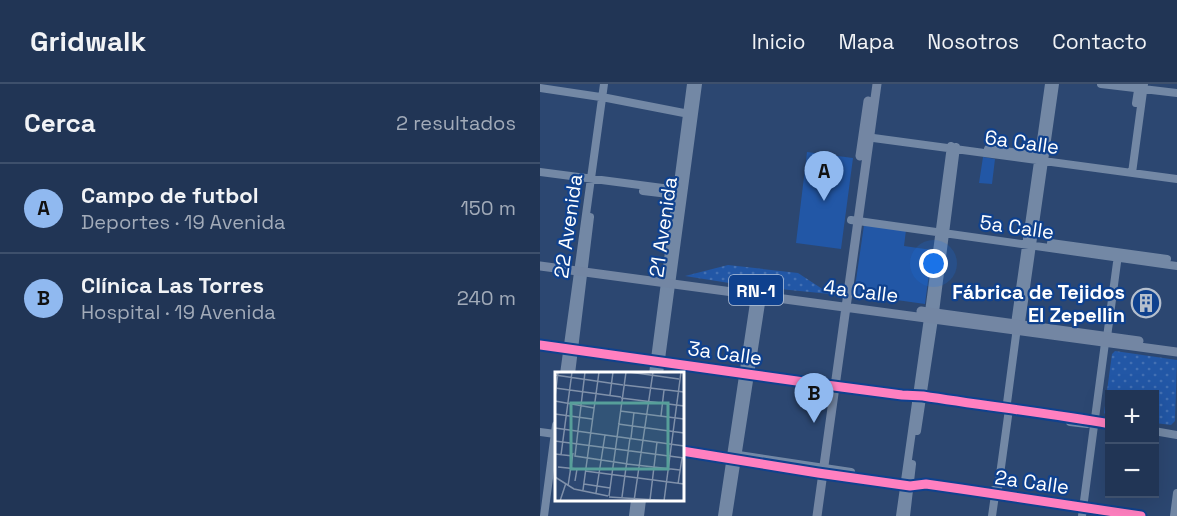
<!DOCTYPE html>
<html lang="es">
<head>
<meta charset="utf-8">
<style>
	body { margin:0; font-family:"Space Grotesk",sans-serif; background:#293d5b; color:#f1f3f6 }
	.controls { position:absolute; right:18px; bottom:18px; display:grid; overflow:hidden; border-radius:0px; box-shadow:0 6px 24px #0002 }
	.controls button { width:54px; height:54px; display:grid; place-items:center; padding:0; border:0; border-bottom:2px solid #3e506c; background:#213555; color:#f1f3f6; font:30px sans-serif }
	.you { position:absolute; left:394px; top:180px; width:21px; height:21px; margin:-15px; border:4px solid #fff; border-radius:50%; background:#1a73e8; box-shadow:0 0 0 9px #1a73e833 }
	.badge { display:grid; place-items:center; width:39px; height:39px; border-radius:50%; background:#90b9f0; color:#111; font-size:20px; font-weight:700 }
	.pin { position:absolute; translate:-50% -50px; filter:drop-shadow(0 2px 3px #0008) }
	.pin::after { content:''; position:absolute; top:32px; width:21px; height:18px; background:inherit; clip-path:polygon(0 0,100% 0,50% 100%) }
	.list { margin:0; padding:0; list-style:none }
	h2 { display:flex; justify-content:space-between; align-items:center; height:78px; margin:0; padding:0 24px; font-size:26px }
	h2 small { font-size:20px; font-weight:400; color:#a2abb9 }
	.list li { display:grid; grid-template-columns:39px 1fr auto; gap:18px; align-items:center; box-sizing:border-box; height:90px; padding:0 24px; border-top:2px solid #3e506c }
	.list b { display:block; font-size:22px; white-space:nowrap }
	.list p { margin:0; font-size:20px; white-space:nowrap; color:#a2abb9 }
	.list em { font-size:20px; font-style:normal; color:#a2abb9 }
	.map { position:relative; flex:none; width:637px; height:432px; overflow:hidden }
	header { display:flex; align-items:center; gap:36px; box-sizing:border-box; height:84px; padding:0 30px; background:#213555; border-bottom:2px solid #3e506c }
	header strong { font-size:28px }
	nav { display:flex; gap:33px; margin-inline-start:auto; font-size:21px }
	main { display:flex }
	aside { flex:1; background:#213555 }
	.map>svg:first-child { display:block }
</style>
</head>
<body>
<header>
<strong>Gridwalk</strong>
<nav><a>Inicio</a><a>Mapa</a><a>Nosotros</a><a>Contacto</a></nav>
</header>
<main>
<aside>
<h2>Cerca<small>2 resultados</small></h2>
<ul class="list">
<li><span class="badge">A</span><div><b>Campo de futbol</b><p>Deportes · 19 Avenida</p></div><em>150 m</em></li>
<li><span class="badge">B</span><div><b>Clínica Las Torres</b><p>Hospital · 19 Avenida</p></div><em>240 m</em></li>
</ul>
</aside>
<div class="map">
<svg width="637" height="432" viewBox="0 0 637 432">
	<defs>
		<pattern id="park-dots" width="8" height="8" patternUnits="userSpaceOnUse" patternTransform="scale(1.5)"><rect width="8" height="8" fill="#2257a6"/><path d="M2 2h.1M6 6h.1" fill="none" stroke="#4370b3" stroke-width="1.8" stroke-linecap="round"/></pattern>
	</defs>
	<rect width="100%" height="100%" fill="#2c4771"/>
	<path fill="url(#park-dots)" d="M188,181L258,189L290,210L208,202L145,192Z
		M575,267L637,276L635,337L631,341L615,339L614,310H570L569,333L564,329L572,270Z"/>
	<path fill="#2257a6" d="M267,68L313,74L301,165L256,159Z
		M443,73L455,75L452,100L439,99Z
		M324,141L366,146L364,162L392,166L385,220L314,210Z"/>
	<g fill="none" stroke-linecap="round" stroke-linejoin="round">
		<path stroke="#7388a5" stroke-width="8" d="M561,0L637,9
			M0,4L67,14L149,30
			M596,19L599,0
			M326,53L637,95
			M448,65L502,72
			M0,88L138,106
			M592,89L604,0
			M103,107L137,111
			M311,136L637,182
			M511,159L627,175
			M389,228L411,62
			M395,228L416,63
			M480,245L515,0
			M567,253L578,171
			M0,261L271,299L362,311L383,312C445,322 508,329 570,340
			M24,290L64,0
			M31,290L50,133
			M113,290L151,0
			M119,290L158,0
			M530,338L547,340L555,337
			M377,347L394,235
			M614,347L637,351
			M0,348L15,350
			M142,367L278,389L370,402L386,400L421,405L601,432
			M192,370L311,388
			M455,411L458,405L469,325L467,319L476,251L475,240L509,0
			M4,432L16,341
			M93,432L95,416
			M100,432L102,416
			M182,432L215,212
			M188,432L222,213
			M360,432L388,234
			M366,432L372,380
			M452,432L455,411L454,406
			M542,432L565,259
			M634,432L637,409"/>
		<path stroke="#7386a3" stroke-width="9" d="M320,72L328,17
			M0,182L637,268
			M381,227L599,257
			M277,432L337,0"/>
		<g stroke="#0f418e" stroke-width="13">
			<path id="cycleway" d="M0,261L271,299L362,311L383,312C445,322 508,329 570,340
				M142,367L278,389L370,402L386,400L421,405L601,432"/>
		</g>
		<use href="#cycleway" stroke="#ff80c0" stroke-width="9"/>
	</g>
	<defs>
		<g id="building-ring" transform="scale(1.5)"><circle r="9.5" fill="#0f418e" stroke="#b5bfcd" stroke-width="1.5"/><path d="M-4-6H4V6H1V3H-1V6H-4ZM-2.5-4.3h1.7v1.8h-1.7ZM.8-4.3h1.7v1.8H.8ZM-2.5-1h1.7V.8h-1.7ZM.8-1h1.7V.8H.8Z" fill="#b5bfcd"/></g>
	</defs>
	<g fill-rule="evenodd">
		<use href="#building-ring" x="606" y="219"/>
	</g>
	<g text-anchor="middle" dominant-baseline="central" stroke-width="4.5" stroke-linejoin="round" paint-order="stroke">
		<rect fill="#0f418e" stroke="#b7c6dd" stroke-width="1.5" x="189" y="191" width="54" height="30" rx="4.5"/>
		<g font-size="18" font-weight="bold" fill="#fff">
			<text x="216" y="206">RN-1</text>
		</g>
		<g font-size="20" fill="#fff" stroke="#0f418e">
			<text transform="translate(482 58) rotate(8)">6a Calle</text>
			<text transform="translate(28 142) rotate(-82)">22 Avenida</text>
			<text transform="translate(123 143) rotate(-82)">21 Avenida</text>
			<text transform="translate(477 143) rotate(8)">5a Calle</text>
			<text transform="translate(321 207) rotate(7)">4a Calle</text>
			<text transform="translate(185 269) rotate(8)">3a Calle</text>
			<text transform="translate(492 398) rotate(8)">2a Calle</text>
		</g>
		<g font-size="20" font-weight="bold" fill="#fff" stroke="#0f418e" text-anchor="end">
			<text x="585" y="208">Fábrica de Tejidos<tspan x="585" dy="23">El Zepellin</tspan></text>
		</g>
	</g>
	<g transform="translate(15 288)">
		<rect width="129" height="129" fill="#2c4771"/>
		<path fill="none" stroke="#8091aa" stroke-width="1.5" d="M30,0L20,84L73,92M74,0L124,7M0,3L68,13M69,13L129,20M0,16L66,25M55,23L58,0M0,25L3,0M66,26L129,34M0,29L39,36M65,39L129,47M0,42L37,47M106,44L109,18M63,52L129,61M0,56L129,74M76,66L79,40M0,69L129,86M0,82L18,84M6,83L17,0M72,92L125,98M3,95L22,97L20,109M30,99L129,112M0,105L19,117L53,124M29,112L55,116M123,112L127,86M13,114L18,81M28,118L44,0M41,121L50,63M54,124L71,0M54,125L117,129M67,125L75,66M95,128L102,70M5,129L11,111M79,129L98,0M109,129L126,0"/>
		<path fill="#579f9a" fill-opacity="0.15" stroke="#579f9a" stroke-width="3" d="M16,31H113V97H16Z"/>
		<rect width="129" height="129" fill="none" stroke="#fff" stroke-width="3"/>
	</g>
</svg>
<div class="controls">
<button>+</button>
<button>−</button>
</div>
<div class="you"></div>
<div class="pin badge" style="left:284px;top:117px">A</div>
<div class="pin badge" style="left:274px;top:339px">B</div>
</div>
</main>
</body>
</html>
